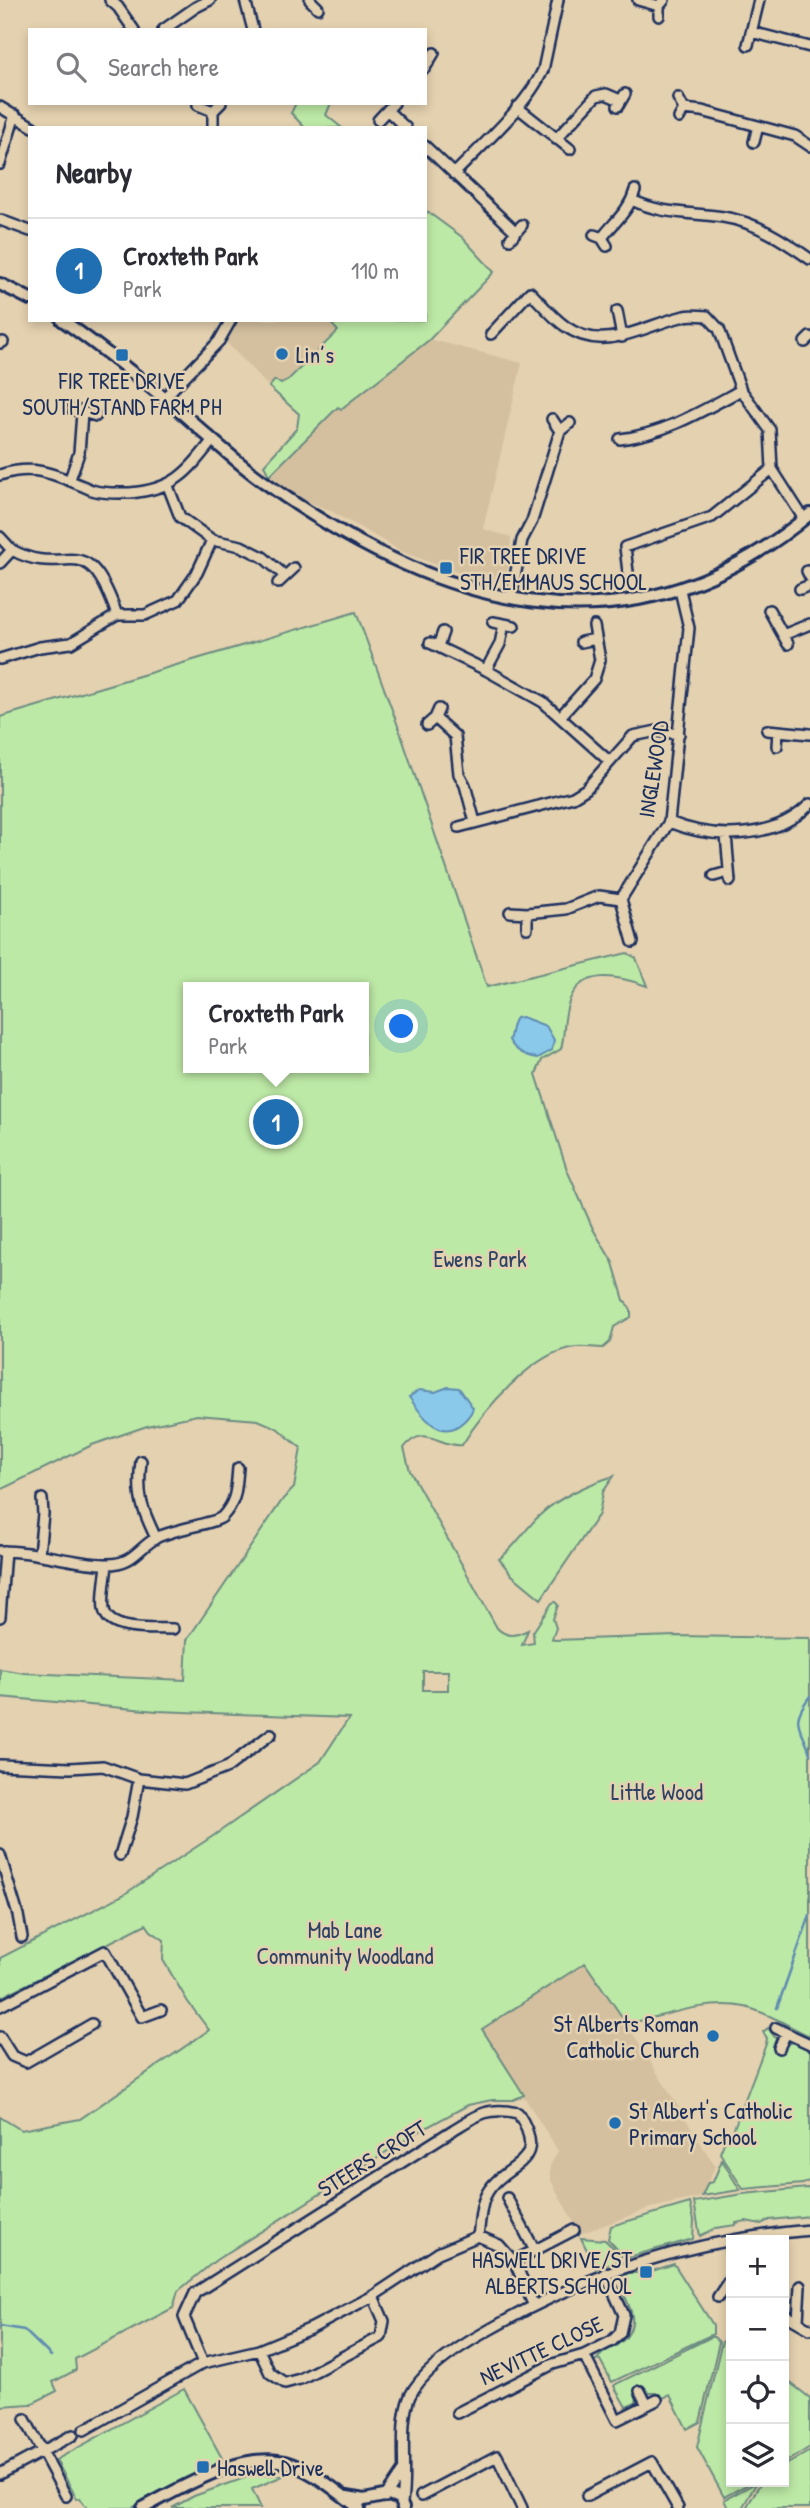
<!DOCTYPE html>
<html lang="en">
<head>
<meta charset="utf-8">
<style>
	body { margin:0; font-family:"Patrick Hand",sans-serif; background:#f7f7f7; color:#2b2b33 }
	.controls { position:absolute; right:21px; bottom:21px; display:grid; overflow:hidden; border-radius:0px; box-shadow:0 4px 10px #0003 }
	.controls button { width:63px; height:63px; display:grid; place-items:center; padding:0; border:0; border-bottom:2px solid #e1e1e2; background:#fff; color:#2b2b33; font:35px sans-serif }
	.you { position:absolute; left:402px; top:1027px; width:24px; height:24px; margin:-18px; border:5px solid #fff; border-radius:50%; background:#1a73e8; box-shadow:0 0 0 10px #1a73e833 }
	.badge { display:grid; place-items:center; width:46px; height:46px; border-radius:50%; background:#1f6fb2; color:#fff; font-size:23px; font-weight:700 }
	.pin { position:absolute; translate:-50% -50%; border:4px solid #fff; box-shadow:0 2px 7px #0006 }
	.popup { position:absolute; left:183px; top:982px; width:186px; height:91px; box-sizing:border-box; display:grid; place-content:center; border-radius:0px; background:#fff; filter:drop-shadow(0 2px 5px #0005); font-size:23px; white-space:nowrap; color:#7c7c81 }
	.popup b { font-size:26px; color:#2b2b33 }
	.popup::after { content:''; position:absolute; left:50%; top:100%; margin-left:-14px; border:14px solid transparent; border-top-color:#fff }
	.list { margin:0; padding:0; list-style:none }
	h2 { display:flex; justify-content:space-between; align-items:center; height:91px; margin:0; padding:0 28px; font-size:30px }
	h2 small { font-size:23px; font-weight:400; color:#7c7c81 }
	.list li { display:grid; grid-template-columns:46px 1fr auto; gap:21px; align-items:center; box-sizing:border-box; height:105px; padding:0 28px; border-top:2px solid #e1e1e2 }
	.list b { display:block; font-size:26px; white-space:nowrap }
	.list p { margin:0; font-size:23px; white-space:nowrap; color:#7c7c81 }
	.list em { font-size:23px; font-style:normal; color:#7c7c81 }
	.icon { flex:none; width:38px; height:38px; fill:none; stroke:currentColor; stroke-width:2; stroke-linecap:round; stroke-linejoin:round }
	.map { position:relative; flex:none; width:810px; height:2508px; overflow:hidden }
	.search { position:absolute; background:#fff; box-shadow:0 4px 10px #0003; left:28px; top:28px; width:399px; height:77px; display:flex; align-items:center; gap:18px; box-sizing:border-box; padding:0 24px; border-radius:0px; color:#7c7c81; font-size:26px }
	.panel { position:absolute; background:#fff; box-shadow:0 4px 10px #0003; left:28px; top:126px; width:399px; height:196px; border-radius:0px }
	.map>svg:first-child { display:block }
</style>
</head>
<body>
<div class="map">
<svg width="810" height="2508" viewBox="0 0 810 2508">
	<rect width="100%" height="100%" fill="#e4d1af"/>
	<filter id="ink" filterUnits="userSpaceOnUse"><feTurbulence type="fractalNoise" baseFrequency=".0143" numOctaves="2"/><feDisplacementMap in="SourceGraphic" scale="14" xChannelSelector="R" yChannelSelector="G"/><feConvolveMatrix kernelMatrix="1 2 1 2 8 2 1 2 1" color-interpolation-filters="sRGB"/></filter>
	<g filter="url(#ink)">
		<path fill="#d4c09f" d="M236,320H328L338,330L289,379L281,384L275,380L269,387L227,343V337Z
			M429,339L522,363L483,529L511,537L507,578L495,583L453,571L403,552L329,510L303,500L269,476L338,406L341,409Z
			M586,1963L627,2024L715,2166L701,2197L650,2208L580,2234L550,2179V2166L558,2151L482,2029Z"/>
		<path fill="#bde9a6" stroke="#6c8c82" stroke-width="2" fill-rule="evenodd" d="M296,103H331L326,115L342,128H305L291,113Z
			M425,210L462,237L494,272L429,340L341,409L338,407L269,476L264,465L297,428L299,414L269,387L275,380L281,384L289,379L338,331L328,320H425Z
			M356,612L398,726L487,987L627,953L636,958L647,986C619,976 579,966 568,1005C563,1019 565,1035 561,1049L542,1060L536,1074L567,1170L593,1229L613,1263L624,1300L631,1310V1317L614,1327L610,1342L603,1348C594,1348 584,1346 576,1347C533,1351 483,1411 462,1445C440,1448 424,1422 404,1448L410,1471L497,1628C507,1638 516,1636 528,1630L522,1645L534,1643L533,1632L552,1603L555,1602L558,1605L553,1619L556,1628L552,1639L554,1640L676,1636L810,1638V2036C790,2027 767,2012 745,2007C708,1999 664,2016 627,2024L585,1963L482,2029L524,2095L513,2100H492L468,2105L416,2133L216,2260L178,2291L173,2308L75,2359L76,2370L53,2382L57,2391L31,2404L0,2406V2117L21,2130L80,2119L209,2030L188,2002L163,1960L164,1940L151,1931L146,1924L0,1998V1958L123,1895L213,1836L320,1762L349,1718L157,1711L0,1697V1669L24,1673L185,1680L187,1640L283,1499L294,1488L301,1448L277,1428L258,1420L197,1415L147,1426L92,1445L0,1490V717ZM188,987H364V1068H188ZM423,1671H448V1690H423Z
			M614,1476L603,1492L599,1514L541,1599L512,1575L499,1559C516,1547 525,1529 540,1515C557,1498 591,1483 614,1476Z
			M768,2028L776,2039L774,2047L782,2050C790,2038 799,2042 810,2047V2180L803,2184L743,2189L720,2153L726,2138L731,2136L766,2044L767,2038L763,2032Z
			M722,2160L740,2190L702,2196L708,2183L713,2182Z
			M808,2188L810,2189V2216L769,2220L761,2224L746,2221L736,2223V2225L716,2228L700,2236L694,2202L743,2194Z
			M690,2203L694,2220L693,2239L625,2258L608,2239L611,2226Z
			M581,2238L605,2240L621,2256L616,2258L617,2261L596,2269Z
			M674,2264L713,2325V2334L612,2382L600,2360L596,2361C605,2345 628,2348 632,2323C635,2305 611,2284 628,2273H646Z
			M711,2337H714L719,2342L700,2422L687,2429L670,2395L660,2399L656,2393H648L642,2385L635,2389L637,2397L636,2403L626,2407L614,2386L616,2384Z
			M730,2338L731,2482H752L724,2497L697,2447L720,2349L722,2342Z
			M784,2378L810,2398V2447L784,2463Z
			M184,2389L223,2460L132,2508H87L80,2498L77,2499L56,2460Z
			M810,2451V2508H746L761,2482H784V2466Z
			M253,2475H285L252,2489L261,2508H172L194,2496Z
			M757,2482L742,2508H728L724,2500Z"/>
		<path fill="#8ac9ea" stroke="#5e8bb2" stroke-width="2" d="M522,1017L546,1026L554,1040L552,1050L538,1058C526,1056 515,1052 509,1040C512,1033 511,1024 516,1018Z
			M448,1387L459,1388L473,1408C471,1415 468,1417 463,1422C441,1443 421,1415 409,1397L419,1390L435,1392Z"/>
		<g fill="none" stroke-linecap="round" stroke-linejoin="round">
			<path stroke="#5e8bb2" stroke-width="2.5" d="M810,1696C788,1725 802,1725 810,1754
				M777,2008L810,1915
				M0,2326L24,2330L51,2356"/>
			<g stroke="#1b2f5e" stroke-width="14">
				<path id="minor" d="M110,0L118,7L134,30
					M245,0L253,30
					M310,0L318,8
					M638,0L659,6
					M659,16V6L664,0
					M163,30L196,7L210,0
					M751,32L810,47
					M748,45L759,0
					M425,68L434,53
					M678,98L684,109L679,118
					M198,105L213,111
					M618,106L625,94
					M0,107L33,127
					M517,107L570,149
					M684,109L702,111L758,126L754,142
					M388,111L406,128
					M378,120L394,103
					M758,126L795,136L810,146
					M213,128V111L221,103
					M556,139L596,96L606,94L620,100
					M425,146L516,232
					M0,164L15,115
					M454,174C482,145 527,106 543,70L558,0
					M632,200C662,215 691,212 723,217C756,222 783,240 810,259
					M0,220L30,231
					M594,235L602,238L607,246
					M602,238C614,222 630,210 635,190
					M510,239L522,225
					M617,311L622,337
					M491,334L530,292C541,303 552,317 565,326C604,355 646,324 685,316C692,314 700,316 707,316L719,329L741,390L770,430L772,469L804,519
					M805,342L810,337
					M0,343L3,342
					M164,398L219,341L231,320
					M72,409L96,416
					M552,419L560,431
					M620,439C664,434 702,411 741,390
					M0,475C37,463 58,476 92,490C103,494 118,493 130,493C174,489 186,474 212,441
					M70,479L79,453L82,413
					M168,486L180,517L212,540L241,546L263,557L284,575
					M0,537L12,550L0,563
					M12,550C68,581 85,523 117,615
					M807,571L810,577
					M628,572L625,547L712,517L772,469
					M278,583L294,568
					M800,589L810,585
					M511,598L522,540L532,521L560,431L570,423
					M769,610L788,644
					M493,622L514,626
					M783,635L810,624
					M581,642L596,639
					M430,643L486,670L543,702L609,761
					M438,646L443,632
					M0,659L40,647L71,643L117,615H145L178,600L197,573L212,540
					M486,670L500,644L504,624
					M560,717L594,679L600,660L594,626
					M435,718L455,736L459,774L465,785L475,822
					M427,725L435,718L439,709
					M767,730L778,731L777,746
					M778,731L810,734
					M669,822C713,840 775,840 810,804
					M459,827L573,797L586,789L633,736L657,731L679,734
					M726,835L730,881
					M714,876L728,872
					M510,912L527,913V928
					M527,913L566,909L599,896L621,899
					M633,942L621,899L669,822L689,628L680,590
					M141,1461C137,1496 141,1507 156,1538
					M0,1551C36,1550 71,1564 106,1564C133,1565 137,1549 156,1538C170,1530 216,1523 222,1517C237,1501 236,1489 238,1468
					M39,1554L43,1514L42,1499
					M107,1564C106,1578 102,1595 104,1609C108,1633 154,1628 173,1629
					M0,1617L5,1551
					M0,1765L70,1768L103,1766L139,1779L185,1784L228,1767L271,1734
					M0,1855L18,1915L22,1937
					M120,1855L132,1817L139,1779
					M0,2006L105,1951L142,2017L161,2010
					M776,2028L786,2033L779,2048
					M786,2033L810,2044
					M0,2037L12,2056L26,2062L92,2024
					M507,2198L534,2249
					M514,2261L574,2230
					M718,2297L730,2279
					M784,2314L810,2329
					M798,2321L800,2286
					M259,2350L270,2373L285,2383L300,2379L381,2337L384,2321L373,2296
					M584,2355L617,2420L647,2405
					M203,2363L184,2317L195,2293L453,2130C477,2115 488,2106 518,2113C553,2168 500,2162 485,2197C480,2208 480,2224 478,2236
					M640,2391L647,2405L657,2400
					M457,2413L553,2364L584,2355L612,2341L620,2333L624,2315L605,2273
					M25,2419L66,2496
					M84,2430L203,2363L259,2350L312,2328L373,2296L438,2253L478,2236L499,2245L515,2263L533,2304
					M0,2474L73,2435
					M421,2496L497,2456L522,2508
					M587,2496L652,2462L678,2508
					M385,2497L402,2472
					M402,2502C407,2471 398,2423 410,2396C423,2369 462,2345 487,2331C592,2271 690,2240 810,2230"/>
			</g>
			<g stroke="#1b2f5e" stroke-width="16">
				<path id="tertiary" d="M0,284L30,299
					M62,320C97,344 130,371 163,397C196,424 226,454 260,479C435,606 628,667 810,514
					M347,2497L364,2500L389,2495L399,2499L403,2508
					M143,2508C183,2487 245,2448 291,2464C316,2473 338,2492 359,2508"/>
			</g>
			<use href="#minor" stroke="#e4d1af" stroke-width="9"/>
			<use href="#tertiary" stroke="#e4d1af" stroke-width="10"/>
		</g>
	</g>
	<g fill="#1f6fb2" stroke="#e4d1af" stroke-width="2.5">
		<circle cx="282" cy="354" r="7"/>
		<rect x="115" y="348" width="14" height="14" rx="3.5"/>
		<rect x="439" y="561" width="14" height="14" rx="3.5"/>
		<circle cx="713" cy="2036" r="7"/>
		<circle cx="615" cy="2123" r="7"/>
		<rect x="639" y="2265" width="14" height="14" rx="3.5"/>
		<rect x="196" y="2460" width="14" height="14" rx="3.5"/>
	</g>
	<g text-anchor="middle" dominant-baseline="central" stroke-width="5" stroke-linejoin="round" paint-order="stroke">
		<g font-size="23" fill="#1b2f5e" stroke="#e4d1af" text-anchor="start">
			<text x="296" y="354">Lin’s</text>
			<text x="122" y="380" text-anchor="middle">FIR TREE DRIVE<tspan x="122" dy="26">SOUTH/STAND FARM PH</tspan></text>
			<text x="460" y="555">FIR TREE DRIVE<tspan x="460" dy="26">STH/EMMAUS SCHOOL</tspan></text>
			<text x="699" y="2023" text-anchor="end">St Alberts Roman<tspan x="699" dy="26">Catholic Church</tspan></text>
			<text x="629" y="2110">St Albert's Catholic<tspan x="629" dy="26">Primary School</tspan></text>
			<text x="632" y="2259" text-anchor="end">HASWELL DRIVE/ST<tspan x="632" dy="26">ALBERTS SCHOOL</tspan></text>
			<text x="217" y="2467">Haswell Drive</text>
		</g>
		<g font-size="23" fill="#1b2f5e" stroke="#e4d1af">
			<text transform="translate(653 769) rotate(-81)">INGLEWOOD</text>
			<text transform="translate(372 2158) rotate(-32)">STEERS CROFT</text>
			<text transform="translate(541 2350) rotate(-25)">NEVITTE CLOSE</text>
		</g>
		<g font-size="23" fill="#2b4265" stroke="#e4d1af">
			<text x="480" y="1258">Ewens Park</text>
			<text x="657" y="1791">Little Wood</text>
			<text x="345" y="1929">Mab Lane<tspan x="345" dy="26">Community Woodland</tspan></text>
		</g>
	</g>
</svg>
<div class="controls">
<button>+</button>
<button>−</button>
<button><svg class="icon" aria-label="locate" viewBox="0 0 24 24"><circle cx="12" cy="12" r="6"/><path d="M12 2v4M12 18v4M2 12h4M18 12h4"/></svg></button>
<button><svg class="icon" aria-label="layers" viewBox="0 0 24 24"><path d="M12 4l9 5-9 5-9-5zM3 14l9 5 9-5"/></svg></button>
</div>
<div class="you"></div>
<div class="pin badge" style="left:276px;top:1122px">1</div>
<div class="popup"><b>Croxteth Park</b>Park</div>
<div class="search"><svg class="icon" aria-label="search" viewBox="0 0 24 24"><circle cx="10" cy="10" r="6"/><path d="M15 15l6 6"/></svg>Search here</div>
<section class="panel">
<h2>Nearby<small></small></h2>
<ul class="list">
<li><span class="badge">1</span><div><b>Croxteth Park</b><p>Park</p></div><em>110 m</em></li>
</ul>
</section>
</div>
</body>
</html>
